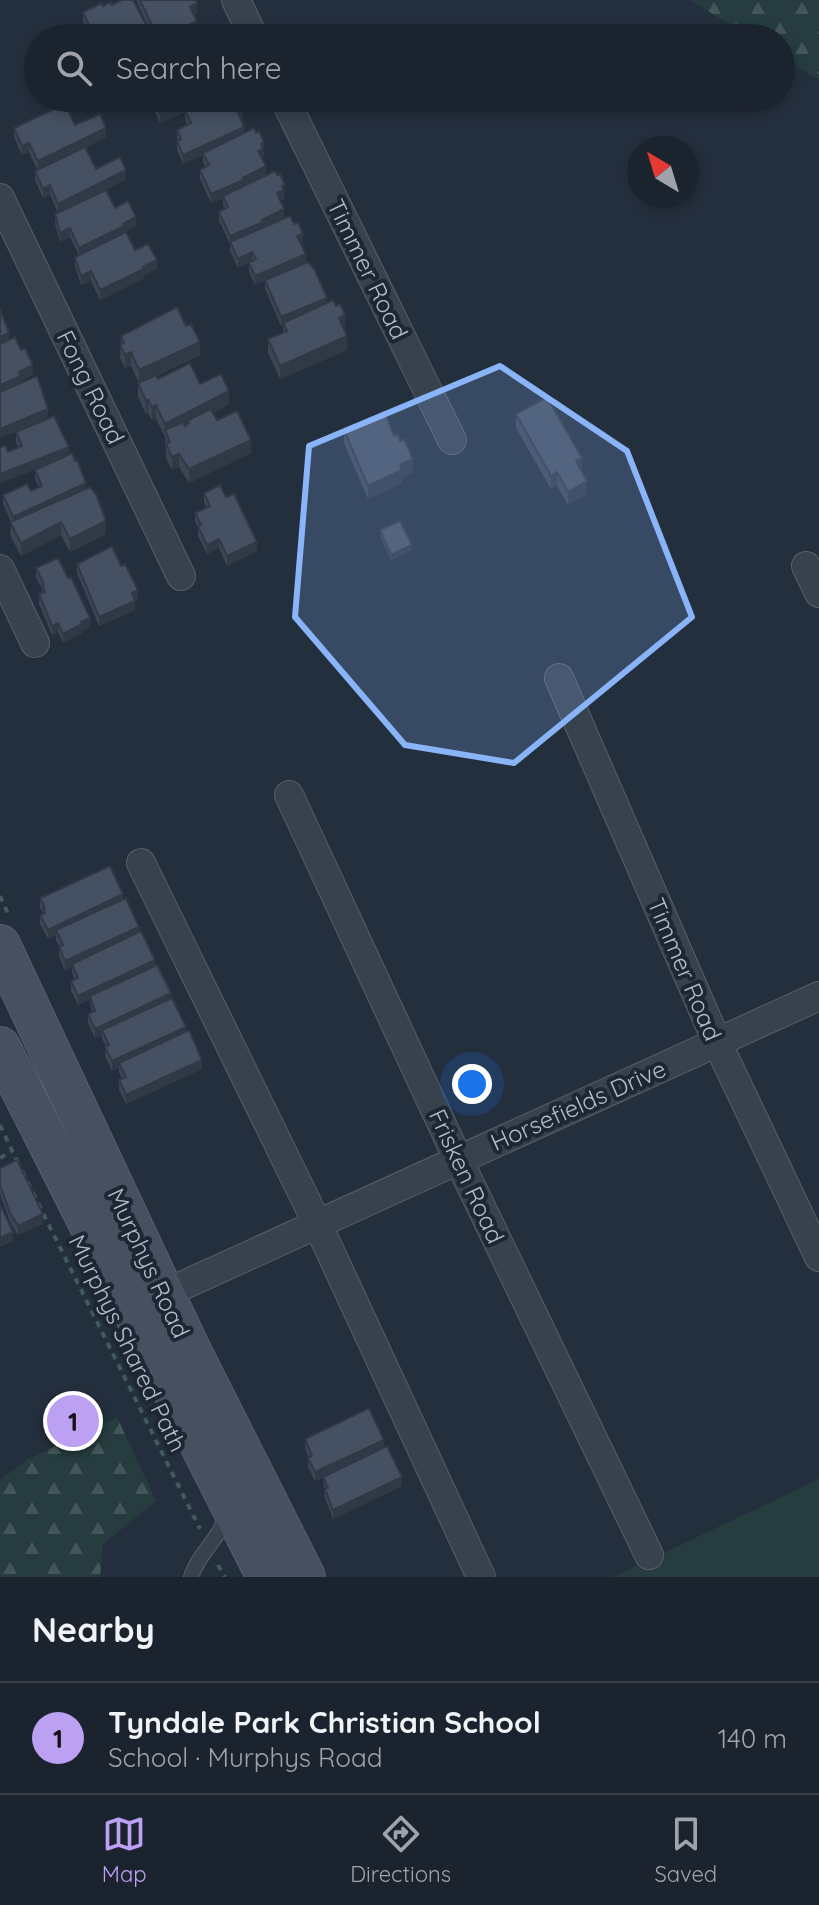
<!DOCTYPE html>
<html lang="en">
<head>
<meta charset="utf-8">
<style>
	body { margin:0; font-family:Quicksand,sans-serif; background:#282f3a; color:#f1f3f6 }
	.compass { position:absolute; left:627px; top:136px; width:72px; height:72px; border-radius:50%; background:#1b232e; box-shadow:0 4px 12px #0003; rotate:322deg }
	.you { position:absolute; left:472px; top:1084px; width:28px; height:28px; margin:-20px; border:6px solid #fff; border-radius:50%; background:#1a73e8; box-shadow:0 0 0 12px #1a73e833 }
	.badge { display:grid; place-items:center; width:52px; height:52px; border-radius:50%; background:#bca0f2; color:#111; font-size:26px; font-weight:700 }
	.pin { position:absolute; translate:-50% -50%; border:4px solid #fff; box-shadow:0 2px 8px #0006 }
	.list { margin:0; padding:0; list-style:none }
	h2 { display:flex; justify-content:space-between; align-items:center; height:104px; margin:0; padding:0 32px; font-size:34px }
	h2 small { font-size:26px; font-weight:400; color:#a0a4aa }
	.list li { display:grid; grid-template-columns:52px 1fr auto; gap:24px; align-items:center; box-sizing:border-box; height:112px; padding:0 32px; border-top:2px solid #39404a }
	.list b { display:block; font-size:30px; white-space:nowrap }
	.list p { margin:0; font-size:26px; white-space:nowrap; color:#a0a4aa }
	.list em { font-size:26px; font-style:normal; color:#a0a4aa }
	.icon { flex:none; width:44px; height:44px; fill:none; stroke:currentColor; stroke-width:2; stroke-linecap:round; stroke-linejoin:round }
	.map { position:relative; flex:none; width:819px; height:1577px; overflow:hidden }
	.search { position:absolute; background:#1b232e; box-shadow:0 4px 12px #0003; left:24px; right:24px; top:24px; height:88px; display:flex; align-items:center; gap:20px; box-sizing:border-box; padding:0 28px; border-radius:44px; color:#a0a4aa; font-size:30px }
	.sheet { height:216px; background:#1b232e }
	nav { display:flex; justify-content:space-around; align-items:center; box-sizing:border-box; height:112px; border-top:2px solid #39404a; background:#1b232e; font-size:22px; color:#a0a4aa }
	nav a { display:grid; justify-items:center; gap:4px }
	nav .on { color:#bca0f2 }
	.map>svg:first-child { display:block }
</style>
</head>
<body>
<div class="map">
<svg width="819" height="1577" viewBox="0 0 819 1577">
	<defs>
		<pattern id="forest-firs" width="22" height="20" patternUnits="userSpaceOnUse" patternTransform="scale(2)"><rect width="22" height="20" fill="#263c3f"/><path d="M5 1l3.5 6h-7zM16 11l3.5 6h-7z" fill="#435659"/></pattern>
	</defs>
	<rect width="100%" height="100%" fill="#242f3e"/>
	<path fill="#263c3f" d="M819,1479V1577H613Z"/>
	<path fill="url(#forest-firs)" d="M690,0H819V80L781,57V38H751Z
		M117,1417L156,1501L103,1544L100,1577H0V1480L27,1460Z"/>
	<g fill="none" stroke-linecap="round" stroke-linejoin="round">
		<g stroke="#565f6c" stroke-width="16">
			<path id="lane" d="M191,1577C198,1554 219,1539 227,1516"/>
		</g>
		<g stroke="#565f6c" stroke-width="30">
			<path id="street" d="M236,0L254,38
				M284,98L452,440
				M0,198L181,576
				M806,566L819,593
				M0,569L35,643
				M559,678L717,1042L819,1257
				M289,795L458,1159L649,1555
				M141,863L317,1223L481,1577
				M164,1294L819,996"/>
		</g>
		<g stroke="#565f6c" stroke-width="42">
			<path id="secondary" d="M0,945L189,1347L305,1577
				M0,1047L267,1577"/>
		</g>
		<path stroke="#44595c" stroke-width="4" stroke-dasharray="6 6" stroke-linecap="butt" d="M0,896L9,916
			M0,1125L18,1163
			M0,1158L12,1151
			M22,1171L200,1529
			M218,1565L225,1577"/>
		<use href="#lane" stroke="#38414e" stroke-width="14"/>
		<use href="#street" stroke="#38414e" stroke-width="28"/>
		<use href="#secondary" stroke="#465061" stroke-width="40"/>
	</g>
	<path fill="#3b4654" d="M136,0H196L197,13L194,14L197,30L180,38H153Z
		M112,5L153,38H91L83,21V12L103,6Z
		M152,98L243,116L240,118L244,133L264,152L263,157L262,158L266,175L285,194L284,199L280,201L284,219L303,243L301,244L306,263L327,303L345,328L344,329L347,350L280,379L268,353V339L283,332V326H281L265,289V281L255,285L249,272V263L252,261L238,268L230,251V244L219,221V212L225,209L223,205V198L211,203L200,179V170L205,167L203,162V155L183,164L177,150V130L187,125L185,119V112L160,123L152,106Z
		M75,125L106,137L86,147L96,169L126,179L87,199L115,208L136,226L124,232V234L135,250L157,269L144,275V278L100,300L91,281L81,285L75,266V257L79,255L70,237L60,242L55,224V214L58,213L50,195L43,198L35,180V171L37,169L29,152L22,155L14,137V128Z
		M121,336L200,355L156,376L158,379L200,384L229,404L213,413L217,420L251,453L189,483L179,467L172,470L166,458L165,437L156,419L152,420L148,413L146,414L138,397V383H139L131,366L125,368L120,358Z
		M516,414L582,471L587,494L568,505L557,486L551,489L516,428Z
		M344,430L413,472L402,478V483L368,499L344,443Z
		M16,432L69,455L86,489L106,534L70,552L61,535L21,556L10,535L11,522L3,504V495L31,491L39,487L35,479V470L46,465L0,483V448L8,452L18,447L16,442Z
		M204,493L226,497L257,551L227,566L219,548L207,554L198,536V527L195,522V513L206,507L204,502Z
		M380,530L412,550L391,560L380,535Z
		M77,564L121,566L138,599L135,600V610L99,626L77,573Z
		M36,568L90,627L82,631V633L63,643L58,632L52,635L39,604V594L42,593V589L36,578Z
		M40,898L123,899L171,999L202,1069L126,1104L119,1090V1080L122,1079L119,1072V1067L112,1071L105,1056L106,1046L102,1039V1035L95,1038L88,1023V1014L92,1012L90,999L78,1005L71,990V981L75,980L72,973V967L65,971L59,956V946L56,940V935L48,939L40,924V915L43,913L40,908Z
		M0,1168L43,1224L18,1235L10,1222L0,1194Z
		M305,1439L384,1448L402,1486L333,1519L325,1498L323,1478L315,1481L308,1467L309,1458L305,1448Z"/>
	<path fill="#303945" d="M197,3V13L190,16V7Z
		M197,21V30L180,38H161Z
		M194,98H214L160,123V114Z
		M243,107V116L237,119V110Z
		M244,127V136L183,164V155Z
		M106,128V137L38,171V161Z
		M264,142L263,157L258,160V151L261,144Z
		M29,143V152L22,155V146Z
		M266,166V176L244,189L211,203V194Z
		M126,170V179L58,213V204Z
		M50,185V195L43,198V189Z
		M285,185L284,199L277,203V193Z
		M284,209V219L263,231L230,245V236Z
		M136,217V226L124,232V235L79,257V248Z
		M70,228V237L60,242V233Z
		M303,234V243L297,245V236Z
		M252,252V261L238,268V259Z
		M306,254V263L255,285V276Z
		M157,260V269L144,275V278L100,300V290Z
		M91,271V281L81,285V276Z
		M327,298V307L281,326V317Z
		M345,314V328L339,331V318Z
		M9,333V342L0,346V337Z
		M347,336V350L280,379V366Z
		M200,342V355L139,383V370Z
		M131,352V366L125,368V355Z
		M33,365V375L21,381V385L0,394V385L19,372Z
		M229,391V404L189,425L188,420V426L165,430V437V424Z
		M148,400V413L146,414V401Z
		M156,405V419L152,420V407Z
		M48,409V418L0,438V429Z
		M251,440V453L189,483V469Z
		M69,447V456L0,483V474Z
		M179,454V467L172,470V457Z
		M582,458V471L576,461Z
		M413,459V472L402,478V483L368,499V486L400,465Z
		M557,472V486L551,489V476Z
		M587,481V494L568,505V492Z
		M86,483V492L13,526V517Z
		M106,521V534L70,552V539Z
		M61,522V535L21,556V543Z
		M219,539V548L207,554V545Z
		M257,542V551L227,566V556Z
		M412,545V550L391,560V555Z
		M138,590V599L132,602V593Z
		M135,601V610L99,626V617Z
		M90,618V627L82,631V633L63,643V634Z
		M58,623V632L52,635V626Z
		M123,894V904L56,930V935L48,939V930Z
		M139,927V936L72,964V967L65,971V961Z
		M155,960V969L90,996V999L78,1005V996Z
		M171,993V1003L102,1030V1035L95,1038V1029Z
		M186,1027V1036L119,1063V1067L112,1071V1061Z
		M202,1060V1069L126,1104V1095Z
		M43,1214V1224L18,1235V1226Z
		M13,1232V1241L0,1247V1238Z
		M384,1440V1449L315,1481V1472Z
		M402,1477V1486L333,1519V1510Z"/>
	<path fill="#455162" stroke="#303945" stroke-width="2" d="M122,0H133L153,38H95L83,12L102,3L103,6L111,2L112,5Z
		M140,0H196L197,3L190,7L197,21L161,38H158Z
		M153,98H194L160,114Z
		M210,98H239L243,107L237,110L244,127L183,155L177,141L181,139L177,130L191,123L185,110Z
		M65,104L75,125L100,114L106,128L38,161L29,143L22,146L14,128Z
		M254,128L256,133L259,131L264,142L261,144L263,148L258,151L266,166L243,178L244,180L211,194L200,170L209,165L203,153Z
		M85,147L96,169L120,157L126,170L58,204L50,185L43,189L35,171Z
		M275,171L277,175L280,174L285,185L282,186L284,190L277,193L284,209L262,220L263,222L230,236L219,212L228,207L223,196Z
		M106,190L115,208L128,201L136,217L123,224L124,226L79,248L70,228L60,233L55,214Z
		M290,216L294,224L298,222L303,234L297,236L306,254L255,276L249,263L256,259L252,252L238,259L230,242Z
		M126,232L135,250L148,244L157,260L143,267L144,269L100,290L91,271L81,276L75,257Z
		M308,262L315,270L327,298L281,317L265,280Z
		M333,300L336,306L340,304L345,314L339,318L347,336L280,366L268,339L287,331L283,323Z
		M177,307L186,326L191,324L200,342L139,370L131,352L125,355L120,345L124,343L121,336Z
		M0,309L9,333L0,337Z
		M15,337L21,350L25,348L33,365L19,372L21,376L0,385V344Z
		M190,363L200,384L221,374L229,391L165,424L156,405L152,407L148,400L146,401L138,383L156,375L158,379Z
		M37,376L48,409L0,429V392Z
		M547,397L582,458L576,461L587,481L568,492L557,472L551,476L516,414Z
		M211,409L217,420L237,411L251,440L189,469L179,454L172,457L166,444L170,442L165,430L183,422L185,426L189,423L188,420Z
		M385,411L394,436L398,434L400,441L404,439L413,459L400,465L402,470L368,486L344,430Z
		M54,416L69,447L0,474V448L5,445L8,452L22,446L16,432Z
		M72,453L75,461L77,460L86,483L13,517L3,495L27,484L31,491L42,486L35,470Z
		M220,485L226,497L234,494L257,542L227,556L219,539L207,545L198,527L201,525L195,513L210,506L204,493Z
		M90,487L96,494L106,521L70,539L61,522L21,543L10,522Z
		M400,521L412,545L391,555L380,530Z
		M112,546L121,566L125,564L138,590L132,593L135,601L99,617L77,564Z
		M58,558L68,578L71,577L90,618L81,622L82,624L63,634L58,623L52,626L39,594L45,592L42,585L44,584L36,568Z
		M110,866L123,894L48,930L40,915L45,913L43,909L45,908L40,898Z
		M126,898L139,927L65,961L59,947L63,945L56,930Z
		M141,931L155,960L78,996L71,981L78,978L72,964Z
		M157,965L171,993L95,1029L88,1014L95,1011L90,996Z
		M172,998L186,1027L112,1061L105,1047L109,1045L102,1030Z
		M189,1030L202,1060L126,1095L119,1080L126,1077L119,1063Z
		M17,1160L43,1214L18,1226L10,1213L0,1185V1168Z
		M0,1204L13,1232L0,1238Z
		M369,1408L384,1440L315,1472L308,1458L312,1456L305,1439Z
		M387,1446L402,1477L333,1510L325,1489L328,1488L323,1477Z"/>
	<path fill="#8ab4f8" fill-opacity="0.2" stroke="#8ab4f8" stroke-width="6" stroke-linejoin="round" d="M500,366L627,451L692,617L514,763L405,745L295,617L309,446Z"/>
	<g text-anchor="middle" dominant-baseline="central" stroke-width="8" stroke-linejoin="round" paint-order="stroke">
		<g font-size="24" fill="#b4bcc9" stroke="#1d2633">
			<text transform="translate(368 269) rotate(64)">Timmer Road</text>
			<text transform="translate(91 387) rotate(64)">Fong Road</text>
			<text transform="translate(685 969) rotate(67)">Timmer Road</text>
			<text transform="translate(578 1105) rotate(-24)">Horsefields Drive</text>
			<text transform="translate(467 1176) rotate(65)">Frisken Road</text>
			<text transform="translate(149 1263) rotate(65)">Murphys Road</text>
			<text transform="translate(128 1343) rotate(64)">Murphys Shared Path</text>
		</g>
	</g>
</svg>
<svg class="compass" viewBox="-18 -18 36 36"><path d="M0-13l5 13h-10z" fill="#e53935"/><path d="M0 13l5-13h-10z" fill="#a0a4aa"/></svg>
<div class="you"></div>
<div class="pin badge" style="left:73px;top:1421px">1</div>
<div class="search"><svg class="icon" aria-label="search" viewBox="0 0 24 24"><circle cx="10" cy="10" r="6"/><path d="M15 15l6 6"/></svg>Search here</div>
</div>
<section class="sheet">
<h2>Nearby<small></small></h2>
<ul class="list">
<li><span class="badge">1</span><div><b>Tyndale Park Christian School</b><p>School · Murphys Road</p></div><em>140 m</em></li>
</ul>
</section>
<nav>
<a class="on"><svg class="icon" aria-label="map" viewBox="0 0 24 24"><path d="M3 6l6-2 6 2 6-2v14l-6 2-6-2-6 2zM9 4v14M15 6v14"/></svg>Map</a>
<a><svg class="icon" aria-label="directions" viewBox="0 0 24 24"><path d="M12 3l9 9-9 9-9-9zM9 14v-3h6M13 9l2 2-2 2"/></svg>Directions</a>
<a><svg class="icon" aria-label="saved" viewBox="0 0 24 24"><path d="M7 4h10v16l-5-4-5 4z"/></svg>Saved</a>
</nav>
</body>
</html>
